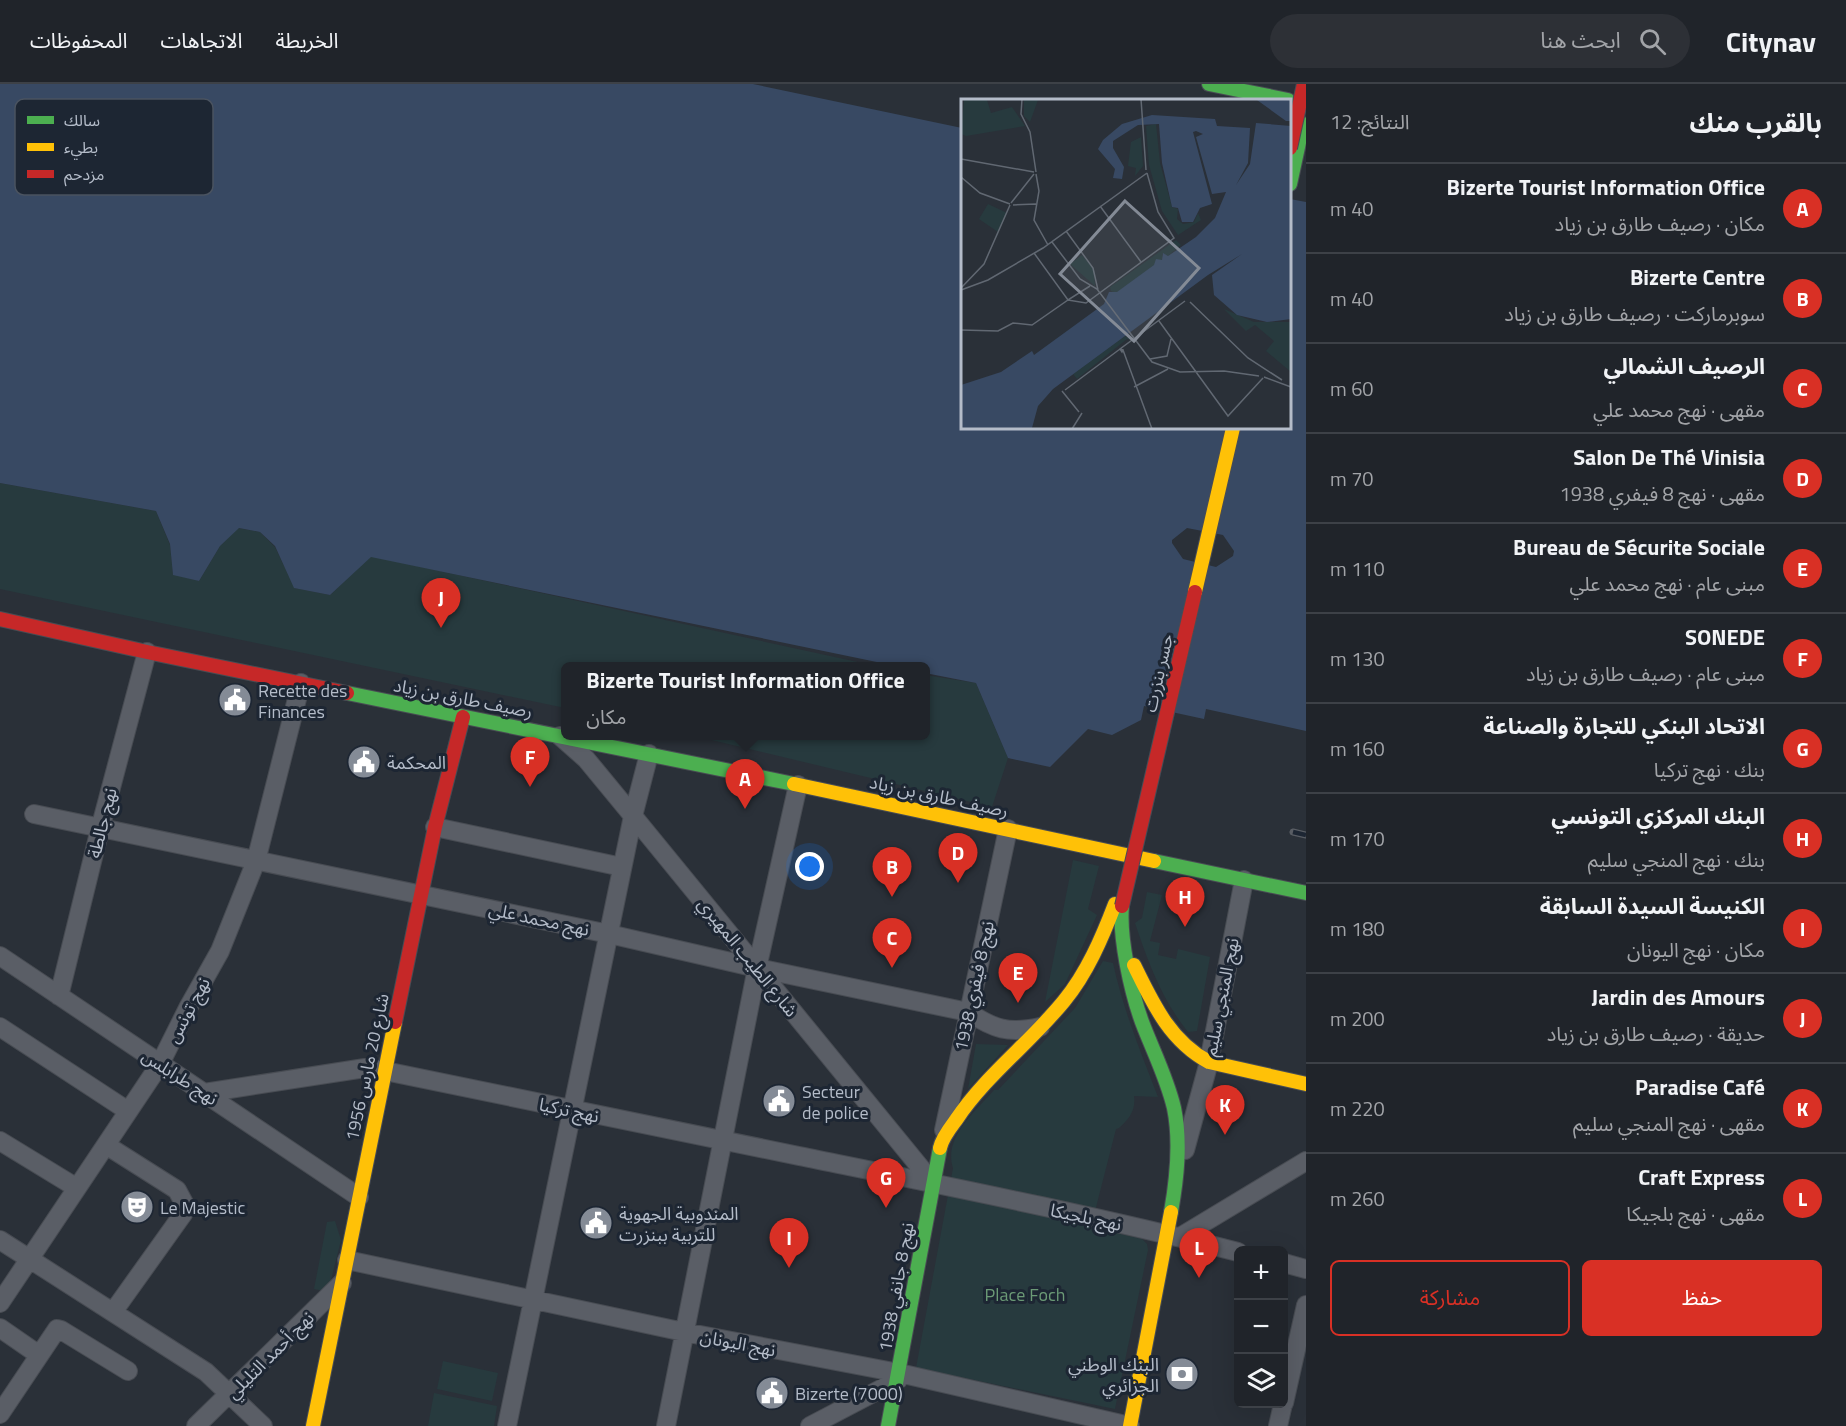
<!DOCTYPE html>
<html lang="ar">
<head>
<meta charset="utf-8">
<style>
	body { margin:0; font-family:"Titillium Web","Noto Sans Arabic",sans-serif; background:#2d3036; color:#f1f3f6; direction:rtl }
	.controls { position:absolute; right:18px; bottom:18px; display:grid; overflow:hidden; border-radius:9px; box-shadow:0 6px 24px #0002 }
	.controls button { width:54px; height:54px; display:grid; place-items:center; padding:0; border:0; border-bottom:2px solid #3d4147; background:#20242a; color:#f1f3f6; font:30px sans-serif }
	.you { position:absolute; left:810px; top:783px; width:21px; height:21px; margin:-15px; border:4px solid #fff; border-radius:50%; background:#1a73e8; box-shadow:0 0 0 9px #1a73e833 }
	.badge { display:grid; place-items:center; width:39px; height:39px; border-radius:50%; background:#d93025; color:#fff; font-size:20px; font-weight:700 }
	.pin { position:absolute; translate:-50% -50px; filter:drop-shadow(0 2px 3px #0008) }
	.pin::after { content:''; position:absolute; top:32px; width:21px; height:18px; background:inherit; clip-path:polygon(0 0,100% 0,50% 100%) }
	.popup { position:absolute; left:561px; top:578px; width:369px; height:78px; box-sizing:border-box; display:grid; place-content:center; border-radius:9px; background:#20242a; filter:drop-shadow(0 2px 4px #0005); font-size:20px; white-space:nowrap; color:#a2a4a8 }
	.popup b { font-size:22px; color:#f1f3f6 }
	.popup::after { content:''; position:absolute; left:50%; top:100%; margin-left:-12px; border:12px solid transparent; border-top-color:#20242a }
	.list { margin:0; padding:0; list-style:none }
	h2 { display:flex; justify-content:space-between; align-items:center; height:78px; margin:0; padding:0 24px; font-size:26px }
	h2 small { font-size:20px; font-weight:400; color:#a2a4a8 }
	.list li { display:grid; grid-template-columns:39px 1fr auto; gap:18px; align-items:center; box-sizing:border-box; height:90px; padding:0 24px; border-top:2px solid #3d4147 }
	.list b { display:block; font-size:22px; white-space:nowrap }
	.list p { margin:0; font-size:20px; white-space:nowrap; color:#a2a4a8 }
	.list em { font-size:20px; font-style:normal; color:#a2a4a8 }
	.actions { display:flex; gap:12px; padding:18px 24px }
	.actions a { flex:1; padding:14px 0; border:2px solid #d93025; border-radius:9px; text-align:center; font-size:21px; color:#d93025 }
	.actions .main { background:#d93025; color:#fff }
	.icon { flex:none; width:33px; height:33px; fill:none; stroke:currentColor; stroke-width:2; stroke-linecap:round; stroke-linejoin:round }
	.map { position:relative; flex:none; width:1306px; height:1342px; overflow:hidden; direction:ltr }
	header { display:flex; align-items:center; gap:36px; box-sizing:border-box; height:84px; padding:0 30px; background:#20242a; border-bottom:2px solid #3d4147 }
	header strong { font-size:28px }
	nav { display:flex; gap:33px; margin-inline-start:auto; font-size:21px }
	.search { width:420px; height:54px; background:#2d3036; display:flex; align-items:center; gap:15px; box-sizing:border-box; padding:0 21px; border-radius:33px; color:#a2a4a8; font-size:22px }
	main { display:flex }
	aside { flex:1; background:#20242a }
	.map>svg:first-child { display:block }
</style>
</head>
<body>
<header>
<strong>Citynav</strong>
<div class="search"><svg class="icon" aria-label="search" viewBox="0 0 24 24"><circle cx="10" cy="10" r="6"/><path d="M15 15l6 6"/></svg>ابحث هنا</div>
<nav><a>الخريطة</a><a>الاتجاهات</a><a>المحفوظات</a></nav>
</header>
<main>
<aside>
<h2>بالقرب منك<small>النتائج: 12</small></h2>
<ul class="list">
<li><span class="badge">A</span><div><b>Bizerte Tourist Information Office</b><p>مكان · رصيف طارق بن زياد</p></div><em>40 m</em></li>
<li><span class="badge">B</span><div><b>Bizerte Centre</b><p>سوبرماركت · رصيف طارق بن زياد</p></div><em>40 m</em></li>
<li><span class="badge">C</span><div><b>الرصيف الشمالي</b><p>مقهى · نهج محمد علي</p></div><em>60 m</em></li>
<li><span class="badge">D</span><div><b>Salon De Thé Vinisia</b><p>مقهى · نهج 8 فيفري 1938</p></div><em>70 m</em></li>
<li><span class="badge">E</span><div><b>Bureau de Sécurite Sociale</b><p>مبنى عام · نهج محمد علي</p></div><em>110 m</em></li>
<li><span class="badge">F</span><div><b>SONEDE</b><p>مبنى عام · رصيف طارق بن زياد</p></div><em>130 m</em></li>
<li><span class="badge">G</span><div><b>الاتحاد البنكي للتجارة والصناعة</b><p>بنك · نهج تركيا</p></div><em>160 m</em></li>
<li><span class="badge">H</span><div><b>البنك المركزي التونسي</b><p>بنك · نهج المنجي سليم</p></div><em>170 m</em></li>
<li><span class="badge">I</span><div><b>الكنيسة السيدة السابقة</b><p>مكان · نهج اليونان</p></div><em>180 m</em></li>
<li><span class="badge">J</span><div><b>Jardin des Amours</b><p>حديقة · رصيف طارق بن زياد</p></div><em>200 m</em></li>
<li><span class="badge">K</span><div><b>Paradise Café</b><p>مقهى · نهج المنجي سليم</p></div><em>220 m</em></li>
<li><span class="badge">L</span><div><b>Craft Express</b><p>مقهى · نهج بلجيكا</p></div><em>260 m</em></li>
</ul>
<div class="actions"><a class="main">حفظ</a><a>مشاركة</a></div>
</aside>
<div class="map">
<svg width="1306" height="1342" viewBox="0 0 1306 1342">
	<rect width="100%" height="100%" fill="#2a3038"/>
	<path fill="#273a3e" d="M0,399L156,427L170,461L173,490L199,497L220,462L238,444L260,448L275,463L295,504L330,511L371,472L876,582H565V624L0,505Z
		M925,591L976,599L1008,674L992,723L695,652H925Z
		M1073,776L1099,782L1088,825L1097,831L1065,900L1045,918Z
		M1147,808L1162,811L1150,857L1160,859L1158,871L1176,875L1178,865L1210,873L1197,947L1188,948C1162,916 1148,878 1135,839L1142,834Z
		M1103,877L1113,879C1123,925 1141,969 1158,1013L1134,1012C1136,1026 1129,1035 1119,1044L1116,1045L1091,1143L1142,1155L1147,1160L1148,1166L1115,1325L916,1284L953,1084C943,1053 976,1027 994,1006H998L1075,924Z
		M976,960L1008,961L968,1005Z
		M335,1137L341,1156L330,1200L324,1207L314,1205L327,1138Z
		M443,1277L498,1289L492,1317L437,1305Z
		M434,1309L497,1322L494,1342H428Z"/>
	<path fill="#384963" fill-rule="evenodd" d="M0,0H753L962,44L963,344H1290V115L1306,118V647L1206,625L1204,635L1144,622L1141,636L1112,651L1088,645L1050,683L1008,674L976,599L925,589V582H896L371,473L330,511L294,504L275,462L260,448L239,444L220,462L199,497L173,491L170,460L156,427L0,399ZM1187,444L1223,451L1234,467L1233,472L1216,483L1183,475L1172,459V456Z"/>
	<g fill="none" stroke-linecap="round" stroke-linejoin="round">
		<g stroke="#484c53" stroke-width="20">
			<path id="street" d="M560,652L586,675L633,732L933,1099
				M34,730L609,850L757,884L968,928C994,945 1008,950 1040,943
				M435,743L622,783
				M0,872L359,1113
				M59,912L100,745L147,568
				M0,943L128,1027
				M204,1009L365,984L385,987C523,1016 661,1045 799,1072C946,1102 1093,1131 1238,1168
				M944,1046L1008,745
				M0,1057L77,1104
				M106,1061L177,1106L185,1121L183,1130L113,1228
				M1185,1066L1209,978L1244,796
				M1180,1153L1306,1077
				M0,1156L206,1288L263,1342
				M347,1176L684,1248L899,1289L1130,1342
				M1284,1179L1306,1185
				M0,1219L160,980L188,924L220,867L256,777L301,599
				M0,1244L39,1271
				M1284,1319L1306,1221
				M0,1330L57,1245L61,1246L128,1287
				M196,1342L342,1199
				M507,1342L633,732L649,670
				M666,1342L757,884L798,701
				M810,1342L898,1296
				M1278,1342L1283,1320"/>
		</g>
		<g stroke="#484c53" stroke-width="16">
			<path id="fast" d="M1209,0L1288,16
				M1290,100L1303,40
				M347,609L794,700
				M1154,777L1306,809
				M1122,822C1119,853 1131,908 1142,938C1153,967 1167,994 1174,1024C1181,1058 1177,1094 1171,1128
				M888,1342L940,1064"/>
		</g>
		<g stroke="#484c53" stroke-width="16">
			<path id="slow" d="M794,700L1154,777
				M1134,881C1153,920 1170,957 1209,978L1306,1000
				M940,1064C942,1054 950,1044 956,1036C986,991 1030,959 1064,917C1087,889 1102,854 1115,820
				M313,1342L395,938
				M1130,1342L1171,1128"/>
		</g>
		<g stroke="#484c53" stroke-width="16">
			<path id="jam" d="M0,535L147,568L347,609
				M395,938L435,743L463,633"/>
		</g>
		<use href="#street" stroke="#5a5e66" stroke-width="18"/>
		<use href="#fast" stroke="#4caf50" stroke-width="14"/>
		<use href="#slow" stroke="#ffc107" stroke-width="14"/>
		<use href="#jam" stroke="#c62828" stroke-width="14"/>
		<g stroke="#595d64" stroke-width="7">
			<path id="rail" d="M1293,748L1306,751"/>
		</g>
		<use href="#rail" stroke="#1d2633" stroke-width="4.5" stroke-dasharray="14" stroke-linecap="butt"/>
		<g stroke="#484c55" stroke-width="16" stroke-linecap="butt">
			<path id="slow-bridge" d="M1195,508L1233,344"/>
		</g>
		<g stroke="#484c55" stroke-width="16" stroke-linecap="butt">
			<path id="jam-bridge" d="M1290,64L1304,0
				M1122,822L1195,508"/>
		</g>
		<use href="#slow-bridge" stroke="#ffc107" stroke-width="14"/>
		<use href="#jam-bridge" stroke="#c62828" stroke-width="14"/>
	</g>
	<defs>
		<g id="civic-disc" transform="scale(1.725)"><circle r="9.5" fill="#848b96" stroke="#1d2633"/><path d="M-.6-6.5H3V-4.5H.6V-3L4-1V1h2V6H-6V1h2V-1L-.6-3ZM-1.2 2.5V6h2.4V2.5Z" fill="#fff"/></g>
		<g id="theatre-disc" transform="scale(1.725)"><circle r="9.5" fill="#848b96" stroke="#1d2633"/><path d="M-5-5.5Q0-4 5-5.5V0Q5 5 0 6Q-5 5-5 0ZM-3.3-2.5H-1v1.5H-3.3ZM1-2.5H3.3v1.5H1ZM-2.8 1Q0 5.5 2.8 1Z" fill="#fff"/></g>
		<g id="bank-disc" transform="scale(1.725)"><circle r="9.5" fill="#848b96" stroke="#1d2633"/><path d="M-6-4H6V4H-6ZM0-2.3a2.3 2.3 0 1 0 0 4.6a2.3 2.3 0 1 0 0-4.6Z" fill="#fff"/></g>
	</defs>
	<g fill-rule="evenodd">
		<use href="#civic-disc" x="235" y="616"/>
		<use href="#civic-disc" x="364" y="678"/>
		<use href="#civic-disc" x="779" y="1017"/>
		<use href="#theatre-disc" x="137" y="1123"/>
		<use href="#civic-disc" x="596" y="1139"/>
		<use href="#bank-disc" x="1182" y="1290"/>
		<use href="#civic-disc" x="772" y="1309"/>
	</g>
	<g text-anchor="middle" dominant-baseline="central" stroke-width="6" stroke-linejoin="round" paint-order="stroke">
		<g font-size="18" fill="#b4bcc9" stroke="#1d2633">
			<text transform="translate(1158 589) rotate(-77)">جسر بنزرت</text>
			<text transform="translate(463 614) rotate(11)">رصيف طارق بن زياد</text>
			<text transform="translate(939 712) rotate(12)">رصيف طارق بن زياد</text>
			<text transform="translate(102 739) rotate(-76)">نهج جالطة</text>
			<text transform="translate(539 835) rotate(12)">نهج محمد علي</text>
			<text transform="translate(748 873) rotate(51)">شارع الطيب المهيري</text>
			<text transform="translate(974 902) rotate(-78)">نهج 8 فيفري 1938</text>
			<text transform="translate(1221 913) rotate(-79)">نهج المنجي سليم</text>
			<text transform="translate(188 926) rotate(-62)">نهج تونس</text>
			<text transform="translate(367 983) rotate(-78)">شارع 20 مارس 1956</text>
			<text transform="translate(180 993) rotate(33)">نهج طرابلس</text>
			<text transform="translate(569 1026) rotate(12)">نهج تركيا</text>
			<text transform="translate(1086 1133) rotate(12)">نهج بلجيكا</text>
			<text transform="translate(896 1203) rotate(-80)">نهج 8 جانفي 1938</text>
			<text transform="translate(738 1259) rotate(11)">نهج اليونان</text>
			<text transform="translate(270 1271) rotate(-45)">نهج أحمد التليلي</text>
		</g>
		<g font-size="18" fill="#b4bcc9" stroke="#1d2633" text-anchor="start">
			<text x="258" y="606">Recette des<tspan x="258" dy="21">Finances</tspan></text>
			<text x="387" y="678">المحكمة</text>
			<text x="802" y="1007">Secteur<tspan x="802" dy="21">de police</tspan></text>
			<text x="160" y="1123">Le Majestic</text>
			<text x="619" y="1129">المندوبية الجهوية<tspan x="619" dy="21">للتربية ببنزرت</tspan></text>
			<text x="1159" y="1280" text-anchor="end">البنك الوطني<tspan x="1159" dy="21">الجزائري</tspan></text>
			<text x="795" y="1309">Bizerte (7000)</text>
		</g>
		<g font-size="18" fill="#6b9a76" stroke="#1d2633">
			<text x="1025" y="1210">Place Foch</text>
		</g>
	</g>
	<g transform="translate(961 15)">
		<rect width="330" height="330" fill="#2a3038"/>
		<path d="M3,1H26L30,14L51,8L64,27L5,37L0,35ZM63,1H77L69,23L63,17ZM195,25L199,64L211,108L217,110L216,120L222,125L233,123L237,114L240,121L217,136L201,112L188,66L185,27ZM180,38L182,67L174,77L175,69L167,67L170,43ZM27,105L46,114L37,133L18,120ZM215,141L220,146L207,157L201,155L202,160L156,194L150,192L149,188ZM121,156L133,170L134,187L109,165ZM263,210L293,223H330V273L305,252L313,242L294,226L285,232ZM164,237L171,241L166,240L116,280L112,275Z" fill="#273a3e"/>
		<path d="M296,1H330V22H325ZM191,16L254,20L256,27L289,29L287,64L275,86L289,65L295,24L330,27V220L306,223L276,216L253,196L251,176L281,155L247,176L92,290L77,307L71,329L0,330V286L40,273L71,252L73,256L143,205L148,193H156L193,166L195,160L201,161L202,154L207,157L235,138L254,119L265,93L251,95L235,38L242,35L235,32L232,33L251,105L239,109L232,123H221L217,109L211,108L201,64L198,25L177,26L152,42V49L163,68L161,80L152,79L154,70L137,50L142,41L161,25Z" fill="#384963"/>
		<path fill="none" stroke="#616872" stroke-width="1.5" d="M61,0L60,15L69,33L75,73M180,0L185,71M0,60L73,73M75,75L78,92L73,121L87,146M0,78L19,94L49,105M50,104L73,75M52,106L75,105M139,107L180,163M105,132L132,169L137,191M91,143L119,180L136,190L191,263L219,273L263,272L298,277M73,154L107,201L129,187M0,189L23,165L49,106M0,191L27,181L82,149L186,74M229,203L287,259L321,281M198,222L267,317L302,279M0,231L37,232L52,224L71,226L107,201L125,204L213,139L197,113L186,74M159,250L161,253L162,251L159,250L224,202M162,251L191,330M189,260L206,257L210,240M303,278L330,288M173,288L207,270M104,291L159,250M101,292L118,313M111,330L121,314"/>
		<path fill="#848b96" fill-opacity="0.15" stroke="#848b96" stroke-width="3" d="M164,102L238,169L173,242L99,175Z"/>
		<rect width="330" height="330" fill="none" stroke="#b4bcc9" stroke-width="3"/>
	</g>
	<rect x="15" y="15" width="198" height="96" rx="9" fill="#1d2633" stroke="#4a5360" stroke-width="1.5"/>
	<rect x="27" y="32" width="27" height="8" fill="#4caf50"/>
	<rect x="27" y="59" width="27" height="8" fill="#ffc107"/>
	<rect x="27" y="86" width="27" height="8" fill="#c62828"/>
	<g font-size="16" fill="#b4bcc9">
		<text x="64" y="42">سالك</text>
		<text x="64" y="69">بطيء</text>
		<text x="64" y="96">مزدحم</text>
	</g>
</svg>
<div class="controls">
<button>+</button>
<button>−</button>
<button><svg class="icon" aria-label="layers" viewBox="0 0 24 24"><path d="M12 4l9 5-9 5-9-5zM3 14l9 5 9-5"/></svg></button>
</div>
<div class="you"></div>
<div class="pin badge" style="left:745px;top:725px">A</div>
<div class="popup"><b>Bizerte Tourist Information Office</b>مكان</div>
<div class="pin badge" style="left:892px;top:813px">B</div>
<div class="pin badge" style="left:892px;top:884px">C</div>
<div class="pin badge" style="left:958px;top:799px">D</div>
<div class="pin badge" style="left:1018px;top:919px">E</div>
<div class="pin badge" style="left:530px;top:703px">F</div>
<div class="pin badge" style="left:886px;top:1124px">G</div>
<div class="pin badge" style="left:1185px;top:843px">H</div>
<div class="pin badge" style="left:789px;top:1184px">I</div>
<div class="pin badge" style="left:441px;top:544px">J</div>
<div class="pin badge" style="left:1225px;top:1051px">K</div>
<div class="pin badge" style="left:1199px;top:1194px">L</div>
</div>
</main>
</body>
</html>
